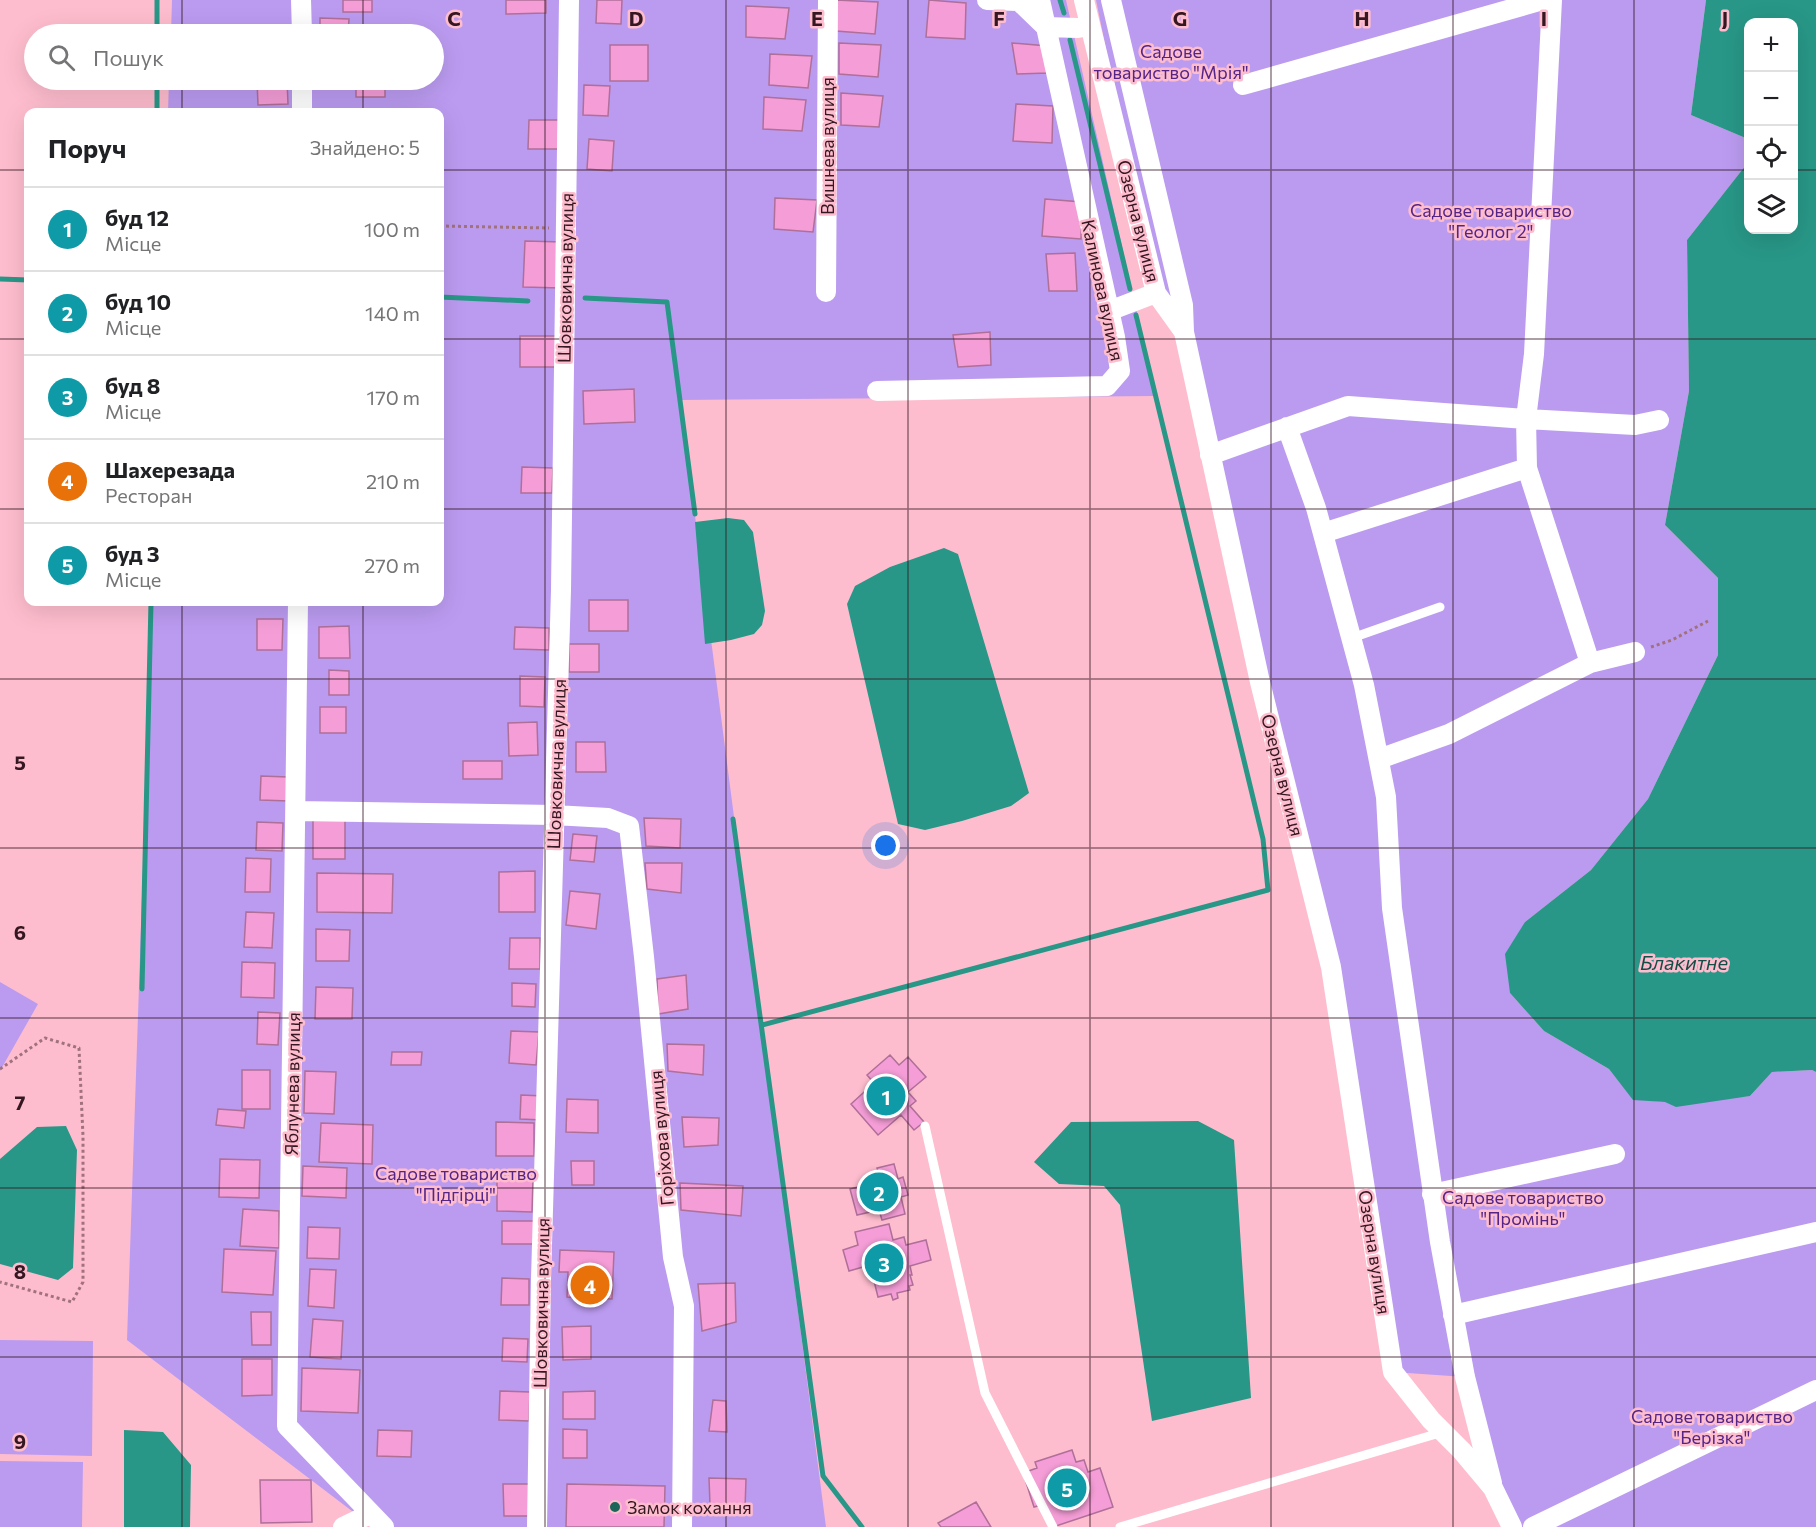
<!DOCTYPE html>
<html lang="uk">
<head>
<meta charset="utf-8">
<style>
	body { margin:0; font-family:Commissioner,sans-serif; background:#f2f2f2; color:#202124 }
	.controls { position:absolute; right:18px; top:18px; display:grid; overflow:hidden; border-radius:12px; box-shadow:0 6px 24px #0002 }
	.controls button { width:54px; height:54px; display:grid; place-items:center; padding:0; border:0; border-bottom:2px solid #e0e0e0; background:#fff; color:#202124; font:30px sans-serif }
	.you { position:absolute; left:886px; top:846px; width:21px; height:21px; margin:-15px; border:4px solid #fff; border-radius:50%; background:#1a73e8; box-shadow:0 0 0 9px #1a73e833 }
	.badge { display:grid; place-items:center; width:39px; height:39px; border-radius:50%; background:#1c655a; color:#fff; font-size:20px; font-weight:700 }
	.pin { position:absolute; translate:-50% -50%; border:3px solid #fff; box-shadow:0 2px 6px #0006 }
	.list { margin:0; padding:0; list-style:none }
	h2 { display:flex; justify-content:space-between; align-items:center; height:78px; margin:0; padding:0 24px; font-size:26px }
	h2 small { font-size:20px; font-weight:400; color:#757577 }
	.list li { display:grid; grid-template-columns:39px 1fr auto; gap:18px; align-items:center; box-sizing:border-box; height:84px; padding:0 24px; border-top:2px solid #e0e0e0 }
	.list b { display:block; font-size:22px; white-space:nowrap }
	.list p { margin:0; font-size:20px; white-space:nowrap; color:#757577 }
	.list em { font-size:20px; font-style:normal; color:#757577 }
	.icon { flex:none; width:33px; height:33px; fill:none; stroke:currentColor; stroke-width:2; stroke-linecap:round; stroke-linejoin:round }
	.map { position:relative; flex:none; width:1816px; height:1527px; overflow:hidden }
	.search { position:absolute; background:#fff; box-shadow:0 6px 24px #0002; left:24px; top:24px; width:420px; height:66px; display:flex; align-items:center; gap:15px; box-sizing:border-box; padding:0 21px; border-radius:33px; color:#757577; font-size:22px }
	.panel { position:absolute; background:#fff; box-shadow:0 6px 24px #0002; left:24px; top:108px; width:420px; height:498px; border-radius:12px }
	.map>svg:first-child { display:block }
</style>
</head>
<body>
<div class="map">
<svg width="1816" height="1527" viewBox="0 0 1816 1527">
	<rect width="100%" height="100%" fill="#febdce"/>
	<path fill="#bb9bf0" d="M172,0H1066L1156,396L680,400L826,1527H373L127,1340L152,602H440V112H168L169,80H434V34H171Z
		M1096,0H1706L1691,115L1748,139L1746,165L1687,240L1689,391L1665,525L1718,578V655L1648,799L1591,870L1525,922L1510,993L1544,1031L1609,1069L1633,1099L1665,1102L1750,1096L1772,1072L1812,1070L1816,1072V1527H1512L1465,1377L1393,1372L1331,967L1184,332L1156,293Z
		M0,982L38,1004L0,1071Z
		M0,1340L93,1341L92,1456L0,1454Z
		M0,1461L83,1462L82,1527H0Z"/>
	<path fill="#289787" d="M1706,0H1816V1072L1812,1070L1772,1072L1750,1096L1676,1107L1665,1102L1633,1100L1609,1069L1544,1031L1510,993L1505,954L1525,922L1591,870L1648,799L1718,655V578L1665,525L1689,391L1687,240L1746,165L1748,149V230H1794V22H1748V139L1691,115Z
		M728,518L744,520L753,532L765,611L762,625L754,634L731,640L705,644L695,522Z
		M944,548L958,554L1029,793L1011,806L962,821L925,830L898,824L847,604L855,586L890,567Z
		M1198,1121L1234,1140L1251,1398L1152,1421L1120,1205L1104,1186L1059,1184L1034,1162L1071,1122Z
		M66,1126L77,1150L73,1268L58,1280L0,1264V1159L37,1127Z
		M124,1430L163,1432L191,1465L190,1527H124Z"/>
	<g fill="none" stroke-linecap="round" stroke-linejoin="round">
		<path stroke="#289787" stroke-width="5" d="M157,0V34
			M1060,0L1064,13
			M1070,40L1130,289
			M157,80V112
			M0,279L28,280
			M440,297L528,301
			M585,298L667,302L695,514
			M733,819L823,1476L862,1527
			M142,989L151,602
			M762,1025L1268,890L1263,839L1136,315"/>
	</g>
	<path fill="#f49dd6" stroke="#af6f99" stroke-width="1.5" d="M343,0H372V12H343Z
		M506,0H546V13L506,14Z
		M597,0H622L621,24L596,23Z
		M836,0L878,2L875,34L836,31Z
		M929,0L966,3L965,39L926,37Z
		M746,6L789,8L785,39L746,37Z
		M320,18L349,19L348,34H320Z
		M839,43L881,45L878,77L839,74Z
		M1012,43L1048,46V73L1017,74Z
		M610,45H648V81H610Z
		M770,54L812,56L808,88L769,85Z
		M257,80H287L288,104L258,105Z
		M356,80H385V97H356Z
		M584,85L610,86L608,116L583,115Z
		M841,93L883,96L879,127L841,125Z
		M764,97L806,100L802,131L763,129Z
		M1016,104L1053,106L1052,143L1013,141Z
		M529,120H561V149H528Z
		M589,139L614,141L612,171L587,169Z
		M775,198L817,200L813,232L774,229Z
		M1045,199L1082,202L1081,239L1042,236Z
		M525,241L563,242L561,288L523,287Z
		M1075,253L1077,291H1049L1046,254Z
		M990,332L991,365L958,367L953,335Z
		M520,336H560V367H520Z
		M634,389L635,422L584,424L583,391Z
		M522,467L553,468L552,493H521Z
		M589,600H628V631H589Z
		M257,619H283L282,650H257Z
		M349,626L350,658H319V627Z
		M515,627L549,628V650L514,649Z
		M569,644H599V672H569Z
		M329,670L349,671V695H329Z
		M520,676L545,677L544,707L520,706Z
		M320,707H346V733H320Z
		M537,722L538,755L509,756L508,723Z
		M576,742H605L606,772H576Z
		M463,761H502V779H463Z
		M261,776L288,777L289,801L260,800Z
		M345,818V859H313V819Z
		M644,818L681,819L680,848L646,846Z
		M257,822L283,823L282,851L256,850Z
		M573,834L597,836L594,862L570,860Z
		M246,858L271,859L270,892H245Z
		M645,863H682L681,893L647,889Z
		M535,871V912H499V872Z
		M317,873L393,874L392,913L317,912Z
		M570,891L600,894L596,929L566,925Z
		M246,912L274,913L272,948L244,947Z
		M316,929L350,930L349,961H316Z
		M510,938H540V969H509Z
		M242,962L275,963L274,998L241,997Z
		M686,975L688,1009L658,1014L657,979Z
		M512,983L536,984L535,1007L512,1006Z
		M316,987L353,988L352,1019H315Z
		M258,1012L280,1013L278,1045L257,1044Z
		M511,1031L539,1032L536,1065L509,1063Z
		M667,1044L704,1045L703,1075L668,1071Z
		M392,1052H422L421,1065H391Z
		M890,1055L899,1065L908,1057L926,1077L908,1092L916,1101L910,1106L924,1122L914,1130L901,1115L878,1135L851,1104L874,1083L867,1075Z
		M242,1070H270V1109H242Z
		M305,1071L336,1072L334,1114L304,1113Z
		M521,1095L544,1096L543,1120L520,1119Z
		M567,1099L598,1100V1133L566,1132Z
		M218,1109L246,1111L244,1128L216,1125Z
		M682,1117L719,1118L718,1145L684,1147Z
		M496,1122L534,1123V1156H496Z
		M321,1123L373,1125L372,1164L319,1162Z
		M220,1159L260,1160L259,1198L219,1197Z
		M571,1161H594V1185H572Z
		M894,1164L898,1179L903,1177L908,1195L901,1197L905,1214L882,1220L879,1210L857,1215L850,1189L881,1181L877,1168Z
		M303,1166L347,1168L346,1198L302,1196Z
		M497,1178L533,1179L532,1212L497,1211Z
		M680,1183L743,1186L741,1216L681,1210Z
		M243,1209L279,1211V1248L240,1246Z
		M502,1221H535V1244H502Z
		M889,1224L893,1240L904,1237L906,1245L926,1240L931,1260L910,1266L912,1275H910L913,1285L909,1286L910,1290L897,1293L898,1298L893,1300L891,1294L878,1297L870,1265L849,1271L843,1250L858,1245L855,1232Z
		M308,1227L340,1228L339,1259L307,1258Z
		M224,1249L276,1251L273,1295L222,1292Z
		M560,1250L614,1252L612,1299L567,1297L568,1272H559Z
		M310,1269L336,1270L334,1308L308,1306Z
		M502,1278L529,1279V1305H501Z
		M735,1283L736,1322L702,1331L698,1284Z
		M251,1312H271V1345H252Z
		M313,1319L343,1321L341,1359L310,1357Z
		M591,1326V1359L563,1360L562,1327Z
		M503,1338L528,1339L527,1362L502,1361Z
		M242,1359H272V1395L242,1396Z
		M302,1368L360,1370L358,1413L301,1411Z
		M500,1391L530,1392L529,1421L499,1420Z
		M595,1391V1419H563V1392Z
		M713,1400L726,1401L727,1432L709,1431Z
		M563,1429L587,1430V1458H563Z
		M378,1430L412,1431L411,1457L377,1456Z
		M1072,1450L1076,1462L1084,1460L1088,1472L1100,1468L1113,1507L1053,1527L1045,1504L1034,1507L1023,1473L1037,1468L1035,1462Z
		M709,1478L746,1479L745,1509L710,1505Z
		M260,1480H311L312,1522L261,1523Z
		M503,1484H530L531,1516H504Z
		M567,1484L665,1486L664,1527H566Z
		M976,1502L991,1527H941L938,1523Z"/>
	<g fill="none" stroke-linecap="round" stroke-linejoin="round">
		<path stroke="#a1717e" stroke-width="3" stroke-dasharray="3 3" stroke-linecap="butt" d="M440,226L549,228
			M1651,647L1672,640L1708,621
			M0,1069L45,1038L79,1048L83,1136V1282L72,1302L0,1282"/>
		<path stroke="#fff" stroke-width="9" d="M1352,638L1440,607
			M925,1126L985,1393L1053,1527
			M1120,1527L1443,1432"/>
		<path stroke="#fff" stroke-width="20" d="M301,0L302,34
			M987,0L1019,1L1046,27L1078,28L1090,26
			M1084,0L1156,293L1184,332L1260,682L1331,967L1393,1372L1431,1420L1462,1451L1493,1488L1512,1527
			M1111,0L1183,305L1184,332
			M1552,0L1534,354L1526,419L1527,468L1590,663
			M302,80V112
			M1243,85L1543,0
			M826,292L828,0
			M1109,311L1156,293
			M877,391L1107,386L1120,371L1115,337L1040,0
			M1287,427L1316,508L1364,685L1386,797L1392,908L1440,1242L1465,1377L1492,1483
			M1210,455L1348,406L1526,419L1635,425L1659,420
			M1323,533L1527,468
			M298,602L287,1426L384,1527
			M1379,759L1449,734L1590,663L1635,652
			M296,811L554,815L608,818L629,826L644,957L673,1257L684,1306L682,1527
			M1432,1194L1615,1154
			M1453,1315L1816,1232
			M343,1527L370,1514
			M537,1527L541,1279L561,590L569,0
			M1533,1527L1816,1390"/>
	</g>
	<path fill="none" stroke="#351721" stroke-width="1.5" stroke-opacity="0.55" d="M182,0V34M363,0V34M545,0V1527M726,0V1527M908,0V1527M1090,0V1527M1271,0V1527M1453,0V1527M1634,0V1527M182,80V112M363,80V112M0,170H28M440,170H1748M1794,170H1816M0,339H28M440,339H1816M0,509H28M440,509H1816M182,602V1527M363,602V1527M0,679H1816M0,848H1816M0,1018H1816M0,1188H1816M0,1357H1816"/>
	<circle fill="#1c655a" stroke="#febdce" stroke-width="2" cx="615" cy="1507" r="6"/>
	<g text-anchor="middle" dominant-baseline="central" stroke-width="5" stroke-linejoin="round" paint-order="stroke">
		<g font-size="18" fill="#542587" stroke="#febdce">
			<text x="1171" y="51">Садове<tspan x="1171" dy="21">товариство "Мрія"</tspan></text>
			<text x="1491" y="210">Садове товариство<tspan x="1491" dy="21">"Геолог 2"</tspan></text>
			<text x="456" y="1173">Садове товариство<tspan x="456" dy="21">"Підгірці"</tspan></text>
			<text x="1523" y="1197">Садове товариство<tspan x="1523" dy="21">"Промінь"</tspan></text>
			<text x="1712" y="1416">Садове товариство<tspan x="1712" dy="21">"Берізка"</tspan></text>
		</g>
		<g font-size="18" fill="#351721" stroke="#febdce">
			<text transform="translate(827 146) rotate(-90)">Вишнева вулиця</text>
			<text transform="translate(1139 221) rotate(76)">Озерна вулиця</text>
			<text transform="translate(565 278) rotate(-89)">Шовковична вулиця</text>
			<text transform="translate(1103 290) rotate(78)">Калинова вулиця</text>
			<text transform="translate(556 764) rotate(-88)">Шовковична вулиця</text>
			<text transform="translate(1283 775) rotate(76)">Озерна вулиця</text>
			<text transform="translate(292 1084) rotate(-89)">Яблунева вулиця</text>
			<text transform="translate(661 1138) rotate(-95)">Горіхова вулиця</text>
			<text transform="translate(1375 1252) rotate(81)">Озерна вулиця</text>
			<text transform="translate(541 1303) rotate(-89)">Шовковична вулиця</text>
		</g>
		<g font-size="18" fill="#351721" stroke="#febdce" text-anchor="start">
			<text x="627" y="1507">Замок кохання</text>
		</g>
		<g font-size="20" font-style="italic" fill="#124e45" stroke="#febdce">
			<text x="1684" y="962">Блакитне</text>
		</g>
	</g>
	<g font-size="20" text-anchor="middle" font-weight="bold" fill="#351721" stroke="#febdce" stroke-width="5" stroke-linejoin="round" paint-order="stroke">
		<text x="454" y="26">C</text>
		<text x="636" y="26">D</text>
		<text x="817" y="26">E</text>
		<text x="999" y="26">F</text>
		<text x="1180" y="26">G</text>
		<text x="1362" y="26">H</text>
		<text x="1544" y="26">I</text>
		<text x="1725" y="26">J</text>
		<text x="20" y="770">5</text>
		<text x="20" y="940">6</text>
		<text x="20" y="1110">7</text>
		<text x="20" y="1279">8</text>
		<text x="20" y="1449">9</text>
	</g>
</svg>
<div class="controls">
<button>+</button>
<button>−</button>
<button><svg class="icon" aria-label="locate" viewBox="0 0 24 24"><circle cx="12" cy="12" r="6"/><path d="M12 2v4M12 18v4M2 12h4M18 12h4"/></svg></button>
<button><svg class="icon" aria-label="layers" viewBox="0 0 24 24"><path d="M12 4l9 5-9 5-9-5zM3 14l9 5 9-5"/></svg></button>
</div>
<div class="you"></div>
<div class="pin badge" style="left:886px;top:1096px;background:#0f9aa8">1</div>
<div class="pin badge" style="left:879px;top:1192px;background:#0f9aa8">2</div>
<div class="pin badge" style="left:884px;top:1263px;background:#0f9aa8">3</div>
<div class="pin badge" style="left:590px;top:1285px;background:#e8710a">4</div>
<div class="pin badge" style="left:1067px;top:1488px;background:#0f9aa8">5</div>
<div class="search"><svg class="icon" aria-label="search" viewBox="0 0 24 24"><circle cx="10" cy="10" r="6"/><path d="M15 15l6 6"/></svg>Пошук</div>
<section class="panel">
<h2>Поруч<small>Знайдено: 5</small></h2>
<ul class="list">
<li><span class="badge" style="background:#0f9aa8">1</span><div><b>буд 12</b><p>Місце</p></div><em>100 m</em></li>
<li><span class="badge" style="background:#0f9aa8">2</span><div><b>буд 10</b><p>Місце</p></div><em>140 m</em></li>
<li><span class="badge" style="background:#0f9aa8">3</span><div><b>буд 8</b><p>Місце</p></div><em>170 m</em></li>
<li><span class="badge" style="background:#e8710a">4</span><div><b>Шахерезада</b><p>Ресторан</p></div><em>210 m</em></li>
<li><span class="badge" style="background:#0f9aa8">5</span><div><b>буд 3</b><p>Місце</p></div><em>270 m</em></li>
</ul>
</section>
</div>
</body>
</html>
